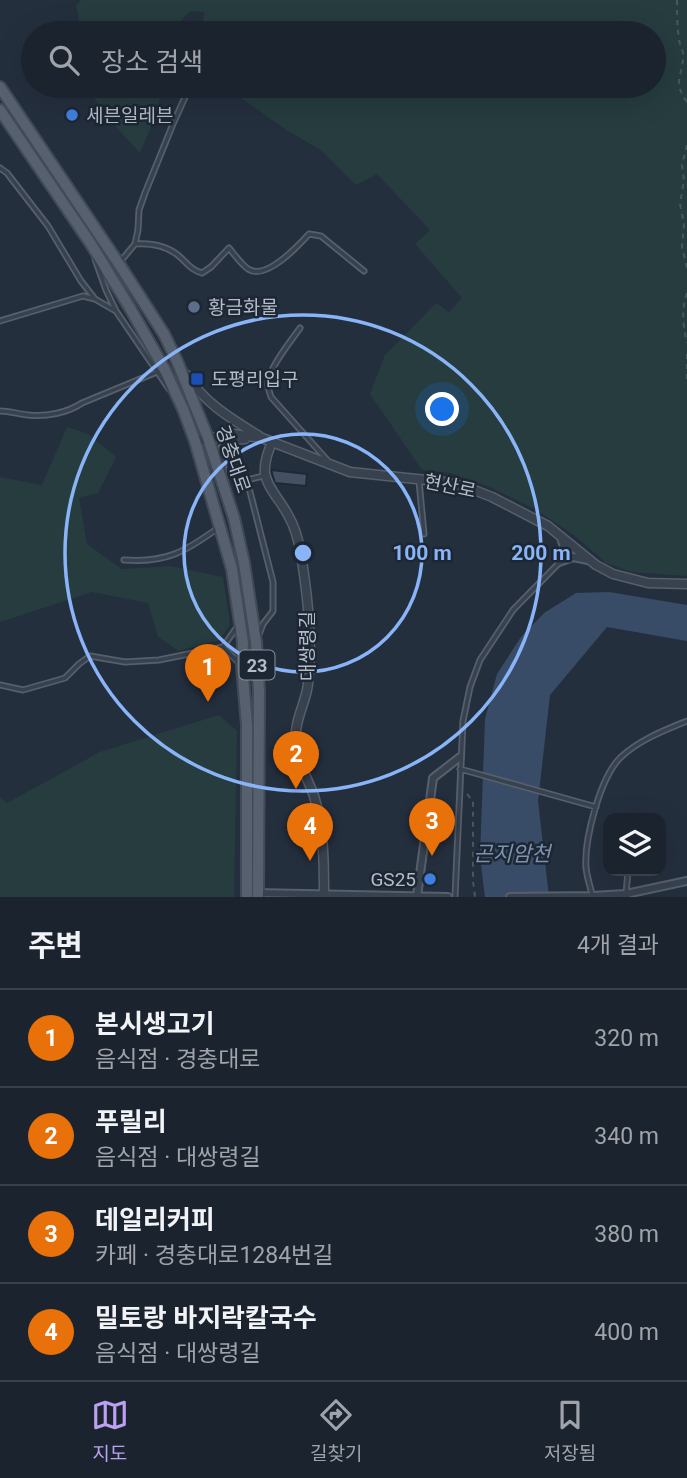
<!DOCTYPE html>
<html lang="ko">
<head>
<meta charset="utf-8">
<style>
	body { margin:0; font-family:Roboto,"Noto Sans KR",sans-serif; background:#242b36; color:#f1f3f6 }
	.controls { position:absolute; right:21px; bottom:21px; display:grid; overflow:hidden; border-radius:14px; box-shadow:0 7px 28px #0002 }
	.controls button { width:63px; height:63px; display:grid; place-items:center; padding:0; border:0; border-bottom:2px solid #39404a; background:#1b232e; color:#f1f3f6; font:35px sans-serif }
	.you { position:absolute; left:443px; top:410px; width:24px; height:24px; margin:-18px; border:5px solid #fff; border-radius:50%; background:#1a73e8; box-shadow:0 0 0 10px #1a73e833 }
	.badge { display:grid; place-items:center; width:46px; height:46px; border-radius:50%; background:#bca0f2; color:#fff; font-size:23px; font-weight:700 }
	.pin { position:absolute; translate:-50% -58px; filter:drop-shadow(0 2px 4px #0008) }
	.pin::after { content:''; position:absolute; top:37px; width:24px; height:21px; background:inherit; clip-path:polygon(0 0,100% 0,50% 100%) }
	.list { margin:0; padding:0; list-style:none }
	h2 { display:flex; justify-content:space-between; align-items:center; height:91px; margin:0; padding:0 28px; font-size:30px }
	h2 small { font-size:23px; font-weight:400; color:#a0a4aa }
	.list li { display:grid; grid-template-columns:46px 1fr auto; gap:21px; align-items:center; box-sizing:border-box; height:98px; padding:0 28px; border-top:2px solid #39404a }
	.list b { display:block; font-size:26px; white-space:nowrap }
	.list p { margin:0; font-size:23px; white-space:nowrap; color:#a0a4aa }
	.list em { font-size:23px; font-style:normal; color:#a0a4aa }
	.icon { flex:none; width:38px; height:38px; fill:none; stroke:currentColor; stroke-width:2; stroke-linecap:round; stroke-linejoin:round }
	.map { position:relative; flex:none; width:687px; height:897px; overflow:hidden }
	.search { position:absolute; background:#1b232e; box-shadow:0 7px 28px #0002; left:21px; right:21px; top:21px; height:77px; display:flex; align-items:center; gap:18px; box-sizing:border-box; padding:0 24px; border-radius:38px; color:#a0a4aa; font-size:26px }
	.sheet { height:483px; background:#1b232e }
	nav { display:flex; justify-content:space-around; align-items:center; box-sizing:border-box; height:98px; border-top:2px solid #39404a; background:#1b232e; font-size:19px; color:#a0a4aa }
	nav a { display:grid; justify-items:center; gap:4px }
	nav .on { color:#bca0f2 }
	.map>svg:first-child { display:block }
</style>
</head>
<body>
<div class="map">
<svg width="687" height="897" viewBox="0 0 687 897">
	<rect width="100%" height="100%" fill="#242f3e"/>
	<path fill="#263c3f" d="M81,0H687V576L631,572L606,563L575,536L535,509L487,486L450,473L422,470L370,394L385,355L436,303L449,312L462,298L415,244L430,230L377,174L356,185L322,151L285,129L240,97L219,86H654V33H202L204,12L190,11L175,27L174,33H81L76,5Z
		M88,86H161L158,110L140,153L105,115L87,87Z
		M67,427L88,434L116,457L98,493L79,498L87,544L122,569L170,566L223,577L230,624L220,640L179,651L158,637L148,603L92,592L0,622V477L42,485Z
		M219,715L237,731L234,897H0V797L7,803L100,752Z"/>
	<path fill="#394c67" d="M609,592L687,605V641L607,627L550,695L538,801L549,897H485L480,857L485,719L497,674L521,637L544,613L576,593Z"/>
	<path fill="#455162" stroke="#1f2835" stroke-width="2" d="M271,470L307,474L306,486L275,483Z"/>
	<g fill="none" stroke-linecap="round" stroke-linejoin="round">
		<g stroke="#565f6c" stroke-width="7">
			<path id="service" d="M238,86L243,88
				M0,168L7,173L48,226L81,281L95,299
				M135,244C151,243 166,245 179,256C187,263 191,270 202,273L211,267L229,248C234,254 241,264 248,269C266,281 298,246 309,234L321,236L364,271
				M95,259L106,290L116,311L169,389
				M120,262L135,244L138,230L139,210L145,193L173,124L190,86
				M0,321L83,296L95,299L114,310
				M300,328C291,341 267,370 268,385C268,389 270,393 271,397L328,461
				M0,411C10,411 18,414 28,415C46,417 67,413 82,403L157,372
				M419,481L424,534
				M124,560C166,563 185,552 218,528
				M258,637L263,624L273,611V582L247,480L263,476
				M223,647L239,663
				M0,685L23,690L65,678L79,664L90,656L125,662L159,660L223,647L237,627
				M460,769L596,807
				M592,894C590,886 587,877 586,868C584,840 600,777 621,757C639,740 665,730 687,721
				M455,897L463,721L470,687L480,660L513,610L559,563
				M628,897L626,894L628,871"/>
		</g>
		<g stroke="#565f6c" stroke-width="10">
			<path id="minor" d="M559,562L573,557L588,560
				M559,562L564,547L561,538
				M256,893L448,897
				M417,896L433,778L460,757
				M510,897L592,896L626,894L687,881"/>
		</g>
		<g stroke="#565f6c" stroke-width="11">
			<path id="tertiary" d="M187,375C204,403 232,419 259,436
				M195,441L233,434L262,438L350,472L445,482L469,488L492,497L548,526L596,565L613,574L648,583L687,584
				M272,442C268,452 264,462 265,473C267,488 281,501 288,515C295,527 299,542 301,555C308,597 313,641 308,684C306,703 294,720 296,741C297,761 307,777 314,796C324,828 324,864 324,897
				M221,473L223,448L231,440L245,439"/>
		</g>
		<g stroke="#414a57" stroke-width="14">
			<path id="primary" d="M0,87L119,264L164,334L177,361L208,438L234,518L244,563L256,642L259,691L258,897
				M0,110L91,244L130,308L165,370L183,409L195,441L232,569L243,643L242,666L247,725V897"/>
		</g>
		<path stroke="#44595c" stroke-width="2" stroke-dasharray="5 5" stroke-linecap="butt" d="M677,0C677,13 677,26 679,39C679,44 683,49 683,54C684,76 671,80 687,102
			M687,145L682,165L684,180L680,204L684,224L682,247L687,268
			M687,293C681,309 683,326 687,343
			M687,354V379
			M467,794L473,801V881L475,897"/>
		<use href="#service" stroke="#38414e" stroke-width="3.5"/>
		<use href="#minor" stroke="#38414e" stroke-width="6"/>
		<use href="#tertiary" stroke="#38414e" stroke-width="8"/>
		<use href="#primary" stroke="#56606e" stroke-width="10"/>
	</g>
	<g fill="none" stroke="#8ab4f8" stroke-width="3.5">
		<circle cx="303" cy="553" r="119"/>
		<circle cx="303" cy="553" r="238"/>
	</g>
	<g fill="#3f7fe0" stroke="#1d2633" stroke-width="2.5">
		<circle cx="72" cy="115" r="7"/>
		<circle cx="430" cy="879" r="7"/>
	</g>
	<circle fill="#5c6f8a" stroke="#1d2633" stroke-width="2.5" cx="194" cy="307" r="7"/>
	<rect fill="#1a4fb4" stroke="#1d2633" stroke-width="2.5" x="190" y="372" width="14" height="14" rx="3.5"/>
	<g text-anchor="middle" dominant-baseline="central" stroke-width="5" stroke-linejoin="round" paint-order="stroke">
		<rect fill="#1d2633" stroke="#878f9c" stroke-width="2" x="239.5" y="650.5" width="35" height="29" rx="5"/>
		<g font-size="18" font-weight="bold" fill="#b4bcc9">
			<text x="257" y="665">23</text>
		</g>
		<g font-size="19" fill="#b4bcc9" stroke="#1d2633" text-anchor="start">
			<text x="86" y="115">세븐일레븐</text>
			<text x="208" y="307">황금화물</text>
			<text x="211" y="379">도평리입구</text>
			<text x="416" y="879" text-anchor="end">GS25</text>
		</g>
		<g font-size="19" fill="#b4bcc9" stroke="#1d2633">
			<text transform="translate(233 459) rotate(71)">경충대로</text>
			<text transform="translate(450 486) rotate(12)">현산로</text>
			<text transform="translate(307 646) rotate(-90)">대쌍령길</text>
		</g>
		<g font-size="21" font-style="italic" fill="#7c92b1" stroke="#1d2633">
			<text x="512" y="854">곤지암천</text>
		</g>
	</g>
	<circle cx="303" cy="553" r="10" fill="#8ab4f8" stroke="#1d2633" stroke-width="3.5"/>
	<g font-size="21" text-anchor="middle" font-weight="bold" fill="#8ab4f8" stroke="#1d2633" stroke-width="5" stroke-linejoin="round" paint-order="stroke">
		<text x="422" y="560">100 m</text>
		<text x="541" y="560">200 m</text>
	</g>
</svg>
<div class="controls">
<button><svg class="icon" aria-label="layers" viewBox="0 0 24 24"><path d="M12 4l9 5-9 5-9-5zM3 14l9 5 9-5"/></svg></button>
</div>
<div class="you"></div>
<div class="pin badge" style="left:208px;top:702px;background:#e8710a">1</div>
<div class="pin badge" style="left:296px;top:789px;background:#e8710a">2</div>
<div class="pin badge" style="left:432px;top:856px;background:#e8710a">3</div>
<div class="pin badge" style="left:310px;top:861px;background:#e8710a">4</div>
<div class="search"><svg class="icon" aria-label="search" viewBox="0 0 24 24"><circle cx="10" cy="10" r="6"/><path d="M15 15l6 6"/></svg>장소 검색</div>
</div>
<section class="sheet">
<h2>주변<small>4개 결과</small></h2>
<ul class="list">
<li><span class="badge" style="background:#e8710a">1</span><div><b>본시생고기</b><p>음식점 · 경충대로</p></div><em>320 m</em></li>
<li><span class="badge" style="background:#e8710a">2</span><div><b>푸릴리</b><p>음식점 · 대쌍령길</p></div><em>340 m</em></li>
<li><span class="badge" style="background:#e8710a">3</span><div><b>데일리커피</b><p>카페 · 경충대로1284번길</p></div><em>380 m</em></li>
<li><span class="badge" style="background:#e8710a">4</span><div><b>밀토랑 바지락칼국수</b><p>음식점 · 대쌍령길</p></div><em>400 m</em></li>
</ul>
</section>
<nav>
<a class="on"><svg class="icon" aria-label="map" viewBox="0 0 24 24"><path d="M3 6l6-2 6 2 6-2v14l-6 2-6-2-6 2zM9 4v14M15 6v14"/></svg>지도</a>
<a><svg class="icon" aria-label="directions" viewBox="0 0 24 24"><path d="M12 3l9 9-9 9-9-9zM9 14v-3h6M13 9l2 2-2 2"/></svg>길찾기</a>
<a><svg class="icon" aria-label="saved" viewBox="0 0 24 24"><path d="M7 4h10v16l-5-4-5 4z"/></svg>저장됨</a>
</nav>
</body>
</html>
